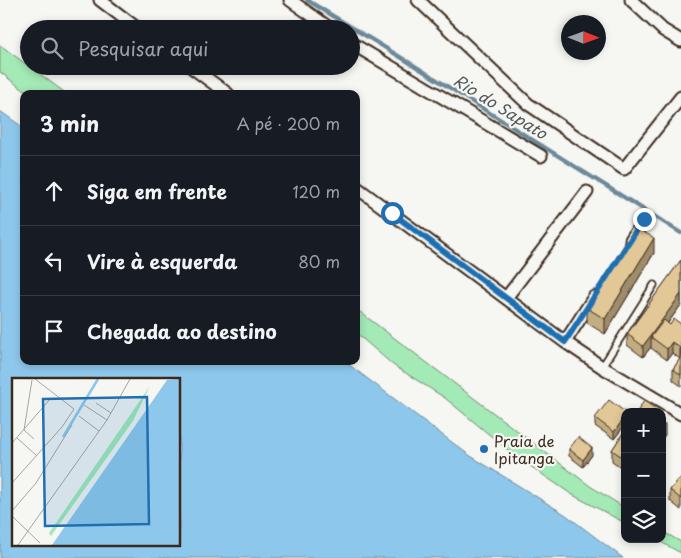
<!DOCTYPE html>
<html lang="pt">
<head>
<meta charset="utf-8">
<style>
	body { margin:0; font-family:"Playpen Sans",sans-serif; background:#242831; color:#f1f3f6 }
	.controls { position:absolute; right:15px; bottom:15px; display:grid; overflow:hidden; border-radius:10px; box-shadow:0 2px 8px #0003 }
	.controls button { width:45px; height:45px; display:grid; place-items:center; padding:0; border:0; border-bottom:1px solid #363941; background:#171b24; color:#f1f3f6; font:25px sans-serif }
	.compass { position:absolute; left:561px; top:15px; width:45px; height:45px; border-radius:50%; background:#171b24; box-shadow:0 2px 8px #0003; rotate:91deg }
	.stop { position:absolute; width:15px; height:15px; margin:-11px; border:4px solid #1f6fb2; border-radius:50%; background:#fff }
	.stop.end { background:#1f6fb2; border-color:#fff; box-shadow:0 1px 5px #0008 }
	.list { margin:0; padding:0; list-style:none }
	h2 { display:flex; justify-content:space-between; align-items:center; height:65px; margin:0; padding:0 20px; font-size:21px }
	h2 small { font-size:16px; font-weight:400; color:#9ea1a6 }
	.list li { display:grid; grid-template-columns:32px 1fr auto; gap:15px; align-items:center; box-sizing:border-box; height:70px; padding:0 20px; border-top:1px solid #363941 }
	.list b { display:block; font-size:19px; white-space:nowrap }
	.list em { font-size:16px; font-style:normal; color:#9ea1a6 }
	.icon { flex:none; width:28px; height:28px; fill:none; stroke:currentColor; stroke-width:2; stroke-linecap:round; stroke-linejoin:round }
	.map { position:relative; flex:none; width:681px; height:558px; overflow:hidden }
	.search { position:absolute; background:#171b24; box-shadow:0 2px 8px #0003; left:20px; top:20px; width:340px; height:55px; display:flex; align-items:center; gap:12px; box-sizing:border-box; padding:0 18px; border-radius:28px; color:#9ea1a6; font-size:19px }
	.panel { position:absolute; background:#171b24; box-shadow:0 2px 8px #0003; left:20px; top:90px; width:340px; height:275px; border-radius:10px }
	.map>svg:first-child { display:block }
</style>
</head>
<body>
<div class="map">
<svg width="681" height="558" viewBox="0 0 681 558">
	<rect width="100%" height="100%" fill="#f6f6f2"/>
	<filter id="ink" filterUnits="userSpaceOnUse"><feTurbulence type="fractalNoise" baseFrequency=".02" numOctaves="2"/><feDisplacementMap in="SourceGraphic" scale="10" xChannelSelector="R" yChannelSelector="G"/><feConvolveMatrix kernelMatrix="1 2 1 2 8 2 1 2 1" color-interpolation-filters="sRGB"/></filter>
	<g filter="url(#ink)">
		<path fill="#a3eab7" stroke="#6f8a6a" d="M0,45L67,94H33L21,88L0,72Z
			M356,309L590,486L625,508V523L571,494L514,455L445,398L393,365L356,333Z
			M662,531L681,542V553L655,539H662Z"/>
		<path fill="#8dc8ec" stroke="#6c899a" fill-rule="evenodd" d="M0,111L24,128V361H344L469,455L566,515L623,558H0ZM14,379H179V544H14Z"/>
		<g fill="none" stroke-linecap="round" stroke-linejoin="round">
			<path stroke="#6c899a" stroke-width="4" d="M307,0L415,66L681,233"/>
			<g stroke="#3b2a1e" stroke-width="9">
				<path id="service" d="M602,367L654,285"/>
			</g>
			<g stroke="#3b2a1e" stroke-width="15">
				<path id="minor" d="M100,0L138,29
					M290,0L331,29
					M418,0L528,104L624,169L681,97
					M631,0L663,30L681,41
					M351,43L541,156
					M190,66L228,94
					M356,187L565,342L602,367L681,414
					M631,240L644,219
					M506,298L587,192
					M565,342L594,297"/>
			</g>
			<use href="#service" stroke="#f6f6f2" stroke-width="5.5"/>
			<use href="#minor" stroke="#f6f6f2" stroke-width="11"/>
		</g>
		<path fill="#c2ac82" stroke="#3b2a1e" d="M654,253L605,334L587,323V308Z
			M681,260V305L668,323L670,325L681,324V386L673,380V369L680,359L672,353L667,360L651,348V347L643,357L627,345V334Z
			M625,412V425L614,439L595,426V418Z
			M625,430V470L612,461V450Z
			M569,449L592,455L583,467L569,456Z
			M681,477V510L670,501V490Z"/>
		<path fill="#9e8c6a" stroke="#3b2a1e" d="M654,238V253L605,334V319Z
			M681,294V305L655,340L651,337V347L643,357V346Z
			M672,342V353L667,360V349Z
			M681,347V358L680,359V348Z
			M625,417V425L614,439V432Z
			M665,424V435L662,439V427Z
			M592,448V455L583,467V460Z"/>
		<path fill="#e2c897" stroke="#3b2a1e" d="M635,227L654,238L605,319L587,308Z
			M681,260V294L643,346L627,334Z
			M674,319L681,324V347L680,348L672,342L667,349L651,337L664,320L670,325Z
			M681,357V375L673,369Z
			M609,400L625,412V417L614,432L595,418Z
			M644,401L659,411L658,412H637Z
			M625,430V459L612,450Z
			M578,437L592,448L583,460L569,449Z
			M681,477V499L670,490Z"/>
	</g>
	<g fill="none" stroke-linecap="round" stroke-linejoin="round" filter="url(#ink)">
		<path stroke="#1f6fb2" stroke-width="6" d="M392,213L565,342L644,219"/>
	</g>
	<circle fill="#1f6fb2" stroke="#f6f6f2" stroke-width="2" cx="484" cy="449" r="5"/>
	<g text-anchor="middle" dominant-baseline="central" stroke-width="4.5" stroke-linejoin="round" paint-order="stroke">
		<g font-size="15" fill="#3b2a1e" stroke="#f6f6f2" text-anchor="start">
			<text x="494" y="440">Praia de<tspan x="494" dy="17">Ipitanga</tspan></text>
		</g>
		<g font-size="16" font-style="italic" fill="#54595c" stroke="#f6f6f2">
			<text transform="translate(501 106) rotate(32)">Rio do Sapato</text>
		</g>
	</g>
	<g transform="translate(12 378)">
		<rect width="168" height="168" fill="#f6f6f2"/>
		<path d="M138,8L121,43L39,158L37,155Z" fill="#a3eab7"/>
		<path d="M167,1V167H40L155,2Z" fill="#8dc8ec"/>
		<path fill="none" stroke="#8dc8ec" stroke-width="2.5" d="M51,59L86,1"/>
		<path fill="none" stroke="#aba49d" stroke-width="1" d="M20,2L12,52L22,61M84,25L99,35M72,27L95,42M67,38L87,53M5,60L25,78M0,65L39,20M0,105L50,49L62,31L23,1M0,133L24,105L60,47M0,138L28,165M6,167L95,42L118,1"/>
		<path fill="#1f6fb2" fill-opacity="0.15" stroke="#1f6fb2" stroke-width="2.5" d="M135,19L137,146L33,148L31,21Z"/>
		<rect width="168" height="168" fill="none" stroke="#3b2a1e" stroke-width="2.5"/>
	</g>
</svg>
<div class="controls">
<button>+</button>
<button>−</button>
<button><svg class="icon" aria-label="layers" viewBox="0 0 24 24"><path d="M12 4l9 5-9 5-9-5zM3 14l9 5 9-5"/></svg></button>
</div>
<svg class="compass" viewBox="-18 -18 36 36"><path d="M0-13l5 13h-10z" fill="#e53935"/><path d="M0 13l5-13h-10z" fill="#9ea1a6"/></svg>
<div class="stop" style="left:392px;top:213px"></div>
<div class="stop end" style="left:644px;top:219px"></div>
<div class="search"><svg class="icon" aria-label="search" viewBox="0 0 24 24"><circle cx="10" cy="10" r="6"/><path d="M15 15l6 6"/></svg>Pesquisar aqui</div>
<section class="panel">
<h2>3 min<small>A pé · 200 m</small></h2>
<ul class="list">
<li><svg class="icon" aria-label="ahead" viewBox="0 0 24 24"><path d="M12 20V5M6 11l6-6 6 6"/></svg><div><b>Siga em frente</b></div><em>120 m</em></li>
<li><svg class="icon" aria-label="left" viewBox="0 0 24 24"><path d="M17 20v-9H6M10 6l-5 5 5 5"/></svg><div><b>Vire à esquerda</b></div><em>80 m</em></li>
<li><svg class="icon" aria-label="arrive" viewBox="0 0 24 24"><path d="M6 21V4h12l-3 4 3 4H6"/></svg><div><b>Chegada ao destino</b></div></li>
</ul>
</section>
</div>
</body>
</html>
